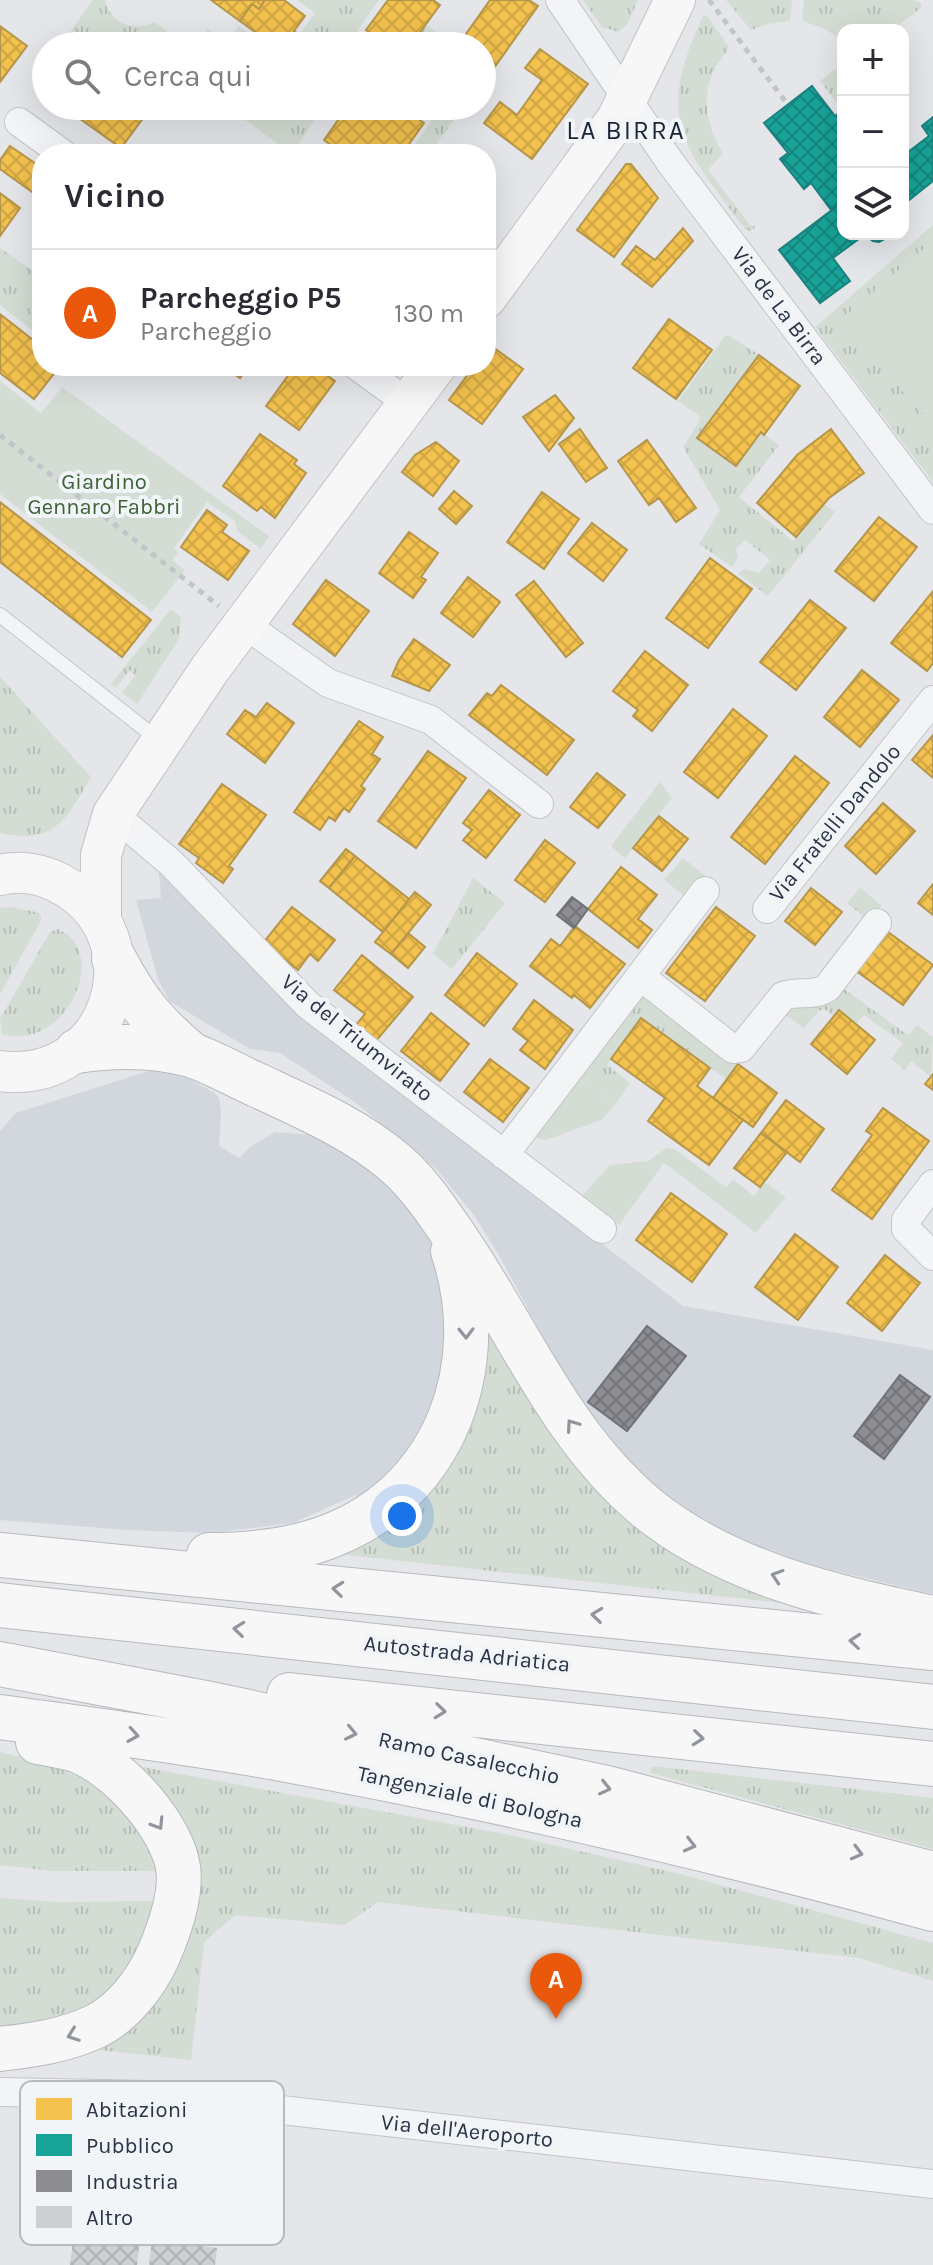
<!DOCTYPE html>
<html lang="it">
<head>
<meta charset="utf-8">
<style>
	body { margin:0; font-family:Karla,sans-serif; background:#f2f2f3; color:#2b2b33 }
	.controls { position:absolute; right:24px; top:24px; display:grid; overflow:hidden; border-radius:16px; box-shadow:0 8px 32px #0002 }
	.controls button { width:72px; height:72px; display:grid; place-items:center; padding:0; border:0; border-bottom:2px solid #e1e1e2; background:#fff; color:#2b2b33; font:40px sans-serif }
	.you { position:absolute; left:402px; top:1516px; width:28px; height:28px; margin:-20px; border:6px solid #fff; border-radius:50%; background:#1a73e8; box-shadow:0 0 0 12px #1a73e833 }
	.badge { display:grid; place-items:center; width:52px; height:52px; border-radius:50%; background:#ea580c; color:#fff; font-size:26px; font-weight:700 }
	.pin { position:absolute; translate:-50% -66px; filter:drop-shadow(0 2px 4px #0008) }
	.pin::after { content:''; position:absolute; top:42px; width:28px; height:24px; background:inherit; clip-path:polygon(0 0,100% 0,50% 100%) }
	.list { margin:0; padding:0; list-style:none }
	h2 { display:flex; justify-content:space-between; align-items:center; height:104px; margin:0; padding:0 32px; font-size:34px }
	h2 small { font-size:26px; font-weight:400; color:#7c7c81 }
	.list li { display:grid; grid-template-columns:52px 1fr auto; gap:24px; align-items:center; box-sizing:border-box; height:128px; padding:0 32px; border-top:2px solid #e1e1e2 }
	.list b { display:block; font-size:30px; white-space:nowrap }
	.list p { margin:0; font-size:26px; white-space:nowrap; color:#7c7c81 }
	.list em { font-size:26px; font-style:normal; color:#7c7c81 }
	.icon { flex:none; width:44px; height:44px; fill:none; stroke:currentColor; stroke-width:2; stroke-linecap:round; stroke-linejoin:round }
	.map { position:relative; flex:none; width:933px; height:2265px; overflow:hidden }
	.search { position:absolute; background:#fff; box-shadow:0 8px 32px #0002; left:32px; top:32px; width:464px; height:88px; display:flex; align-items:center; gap:20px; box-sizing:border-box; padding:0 28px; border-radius:44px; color:#7c7c81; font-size:30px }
	.panel { position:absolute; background:#fff; box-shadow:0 8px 32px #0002; left:32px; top:144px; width:464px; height:232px; border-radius:32px }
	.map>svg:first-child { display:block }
</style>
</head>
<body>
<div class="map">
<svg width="933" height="2265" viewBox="0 0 933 2265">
	<defs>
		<pattern id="grass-tufts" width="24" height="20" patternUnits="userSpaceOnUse" patternTransform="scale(2)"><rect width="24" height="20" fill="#d4ddd4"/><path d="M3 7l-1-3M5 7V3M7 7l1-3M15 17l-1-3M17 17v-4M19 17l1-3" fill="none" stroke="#b6beb7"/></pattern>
		<pattern id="homes-cross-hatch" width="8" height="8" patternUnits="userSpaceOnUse" patternTransform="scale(2)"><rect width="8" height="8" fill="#f2c14e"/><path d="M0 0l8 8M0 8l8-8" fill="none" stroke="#d0a645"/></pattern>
		<pattern id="public-cross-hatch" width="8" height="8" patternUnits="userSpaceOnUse" patternTransform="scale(2)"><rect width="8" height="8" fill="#17a398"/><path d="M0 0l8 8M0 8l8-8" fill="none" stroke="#15857e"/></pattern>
		<pattern id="industry-cross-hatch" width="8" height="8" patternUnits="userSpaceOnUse" patternTransform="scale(2)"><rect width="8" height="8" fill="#8d8d92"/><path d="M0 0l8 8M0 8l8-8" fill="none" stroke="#737479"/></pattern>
		<pattern id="building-cross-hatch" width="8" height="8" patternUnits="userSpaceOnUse" patternTransform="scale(2)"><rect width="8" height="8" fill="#cdcfd2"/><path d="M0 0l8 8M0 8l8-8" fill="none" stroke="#b0b2b6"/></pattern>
	</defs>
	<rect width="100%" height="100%" fill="#e4e6e9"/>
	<path fill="#d2d6dd" d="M159,871L291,1005L683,1306L933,1350V1594L810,1565L737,1538L691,1512L653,1485L610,1444L574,1395L499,1255L474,1215L437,1170L356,1103L280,1053L250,1049L169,1001L158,979L136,900L161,898Z
		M155,1069L187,1078L215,1093L219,1098L221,1110L219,1146L239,1158L250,1147L275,1132L313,1135L356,1158L406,1200L435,1243L451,1295L441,1408L364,1506L356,1495L293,1523L209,1533L127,1530L0,1520V1131L16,1113Z"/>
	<path fill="url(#grass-tufts)" d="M93,0H105C110,23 133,33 154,22L188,46H106L93,37L78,41L74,46H60Z
		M297,0H379L357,31L370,40L374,35L389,46H315L299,35L315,13Z
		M583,0H638L627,25L618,32L602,27Z
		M726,0H792L790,21L768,24L751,30Z
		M804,0H914L922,4L920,9L892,30H843V41L823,28L802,21Z
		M703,16H707L729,47C725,55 719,61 715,68C700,96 707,127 723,153L708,170L750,225L756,227L750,231L745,229C683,146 654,120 703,16Z
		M426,25L441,36L435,46H410Z
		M239,26L258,40L253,46H196L208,29L226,42Z
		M841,65L843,102L839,105L820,81Z
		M227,106H325L291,154Z
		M432,106H458L462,109L429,154H408L438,111Z
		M933,225V482L815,327Z
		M0,248L42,277V338L0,305Z
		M725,336H730L759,355L697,438L735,466L761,432L779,445L739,497L793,541L824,504L835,512L768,596L738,574L743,569L759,573L770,560L745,540L736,549L738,557L732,567L699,544L720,510L683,447L700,420L699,416L678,401Z
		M171,609L181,617L179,639L137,704L122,693L135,676L130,670L116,688L111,684Z
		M0,677L91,777C66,819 56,845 0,833Z
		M473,878L505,903L452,969L433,954Z
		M860,887L881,905L869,921L847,903Z
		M10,907L36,912L41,915V921L0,994V908Z
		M58,929C113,954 63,1053 2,1034L0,1019L50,932Z
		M840,989H844L908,1035L917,1025L933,1037L931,1077L911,1061L905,1070L891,1059L903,1043L864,1015L856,1024L839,1010L834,1016L824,1009L819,1011L804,1028L782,1013L789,1005L824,1006Z
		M640,995L650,996L737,1065L726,1079L641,1018L607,1065L630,1083L615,1105L576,1077Z
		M484,1324L516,1365L782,1597L783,1603L338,1554L358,1542Z
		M0,1752C55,1765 92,1774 129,1818C146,1839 152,1845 159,1871H53L0,1865Z
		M126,1764L505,1834L680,1874L933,1943V1981L859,1958L378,1902L345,1925L235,1915L204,1942L191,2060L100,2050L135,2027L156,2002L188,1935Z
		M652,1766L933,1798V1849L650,1773Z
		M0,1898L57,1902L159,1901L118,1998L0,2040Z"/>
	<path fill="#d4ddd4" d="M933,240V426L841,320Z
		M0,381L41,413L62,387L269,536L261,549L237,530L235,521L207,502L174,548L178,553L172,560L185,570L152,612L0,494Z
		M660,782L672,798L625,858L611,846Z
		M683,858L707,877L689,899L664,880Z
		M576,1077L615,1105L601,1120L546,1140L531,1137Z
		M667,1148L674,1149L726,1187L733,1179L754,1196L764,1182L786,1197L756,1233L666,1164H663L619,1225L581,1197L610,1165L648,1161Z"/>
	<path fill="url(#homes-cross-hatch)" stroke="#b6964b" stroke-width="2" d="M211,0H265L259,9L252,4L240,21Z
		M265,0H284L305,16L294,31L315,46H264L267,41L240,21L252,4L259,9Z
		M388,0H433L440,5L410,46H389L366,30Z
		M490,0H529L538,6L489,75L482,69V46H469L461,41Z
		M0,26L27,46L0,82Z
		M540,49L588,84L532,159L484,123L500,102L517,115L542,80L525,68Z
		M62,106H152L121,148Z
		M348,106H400L424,123L402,154H343L324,140Z
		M10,146L42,168V184L35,194L0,169V160Z
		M626,164H631L658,198L614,257L577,230Z
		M0,193L20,208L0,236Z
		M683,228L693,241L652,287L622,264L636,246L655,260Z
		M0,314L42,347V366H60L34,399L0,373Z
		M669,319L712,350L676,399L633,368Z
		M490,345L523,369L482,424L449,400L474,366H486V350Z
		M759,355L800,386L764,435L761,432L736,466L697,438Z
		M223,366H249L240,378Z
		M295,366H314L335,381L299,430L266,406Z
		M555,395L574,418L549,451L523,417Z
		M580,429L607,468L586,482L559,444Z
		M831,429L864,473L829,498L796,537L757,503L797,455Z
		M260,434L297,460L294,464L306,473L275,518L261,507L257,511L223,486Z
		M647,440L696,508L676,522L659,498L649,505L618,461Z
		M436,442L459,461L433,496L402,472L415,455Z
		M454,491L472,506L456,524L439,509Z
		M542,492L579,519L544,569L507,542Z
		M0,502L151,620L122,657L0,562Z
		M207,510L227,525L222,532L249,551L228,580L181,547Z
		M879,517L917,547L874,601L835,571Z
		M592,523L627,550L603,581L568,553Z
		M409,532L438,553L421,577L426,580L413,598L379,573Z
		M710,558L752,589L708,648L666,618Z
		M468,577L500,602L473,637L441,613Z
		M326,580L369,611L335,656L293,624Z
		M534,581L583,643L566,657L516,595Z
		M933,591V663L927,671L891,643Z
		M810,600L846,628L796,690L760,662Z
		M414,639L450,665L429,691L392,676L399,660Z
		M645,651L688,685L652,731L633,716L638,710L613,691Z
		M862,670L899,700L860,747L824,717Z
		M501,685L574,740L547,775L469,715L487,693L492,696Z
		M267,703L294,723L265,763L227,734L245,710L256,717Z
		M733,709L767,736L718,798L684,772Z
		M359,721L383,737L372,754L380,759L361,786L365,789L349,812L344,808L335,821L329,817L320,830L294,812Z
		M933,735V778L912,760Z
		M428,751L466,778L416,848L378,821Z
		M795,756L829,783L765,864L731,837Z
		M597,773L625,795L598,828L570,807Z
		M222,784L266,815L229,866L233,869L223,883L196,863L199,858L179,844Z
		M489,790L520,815L486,858L463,840L472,830L463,823Z
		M883,803L915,831L876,874L845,846Z
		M659,816L688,839L662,871L633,848Z
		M545,840L575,863L545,902L515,880Z
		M346,849L355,856L329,888L320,881Z
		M355,856L409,899L383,932L329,888Z
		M621,867L657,895L638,919L652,930L638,948L588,909Z
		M933,884V915L918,903Z
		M811,888L842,912L815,945L785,921Z
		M415,892L431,905L391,954L375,942Z
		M292,907L335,940L318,961L310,954L298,970L263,943Z
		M716,907L755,936L705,1001L666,973Z
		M575,926L625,964L590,1008L574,995L572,998L530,966L551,939L560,946Z
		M884,929L933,965L903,1005L855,970Z
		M408,933L425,947L408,968L391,954Z
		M477,953L517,984L484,1026L445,995Z
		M362,955L413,997L375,1042L355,1026L365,1014L334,990Z
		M534,1000L573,1030L545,1069L520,1050L528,1041L513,1029Z
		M839,1010L875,1040L847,1074L811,1044Z
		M431,1013L469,1044L440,1081L401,1051Z
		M641,1018L710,1068L697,1086L743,1120L709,1165L648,1121L665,1098L611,1059Z
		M490,1059L529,1088L503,1122L464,1092Z
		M738,1064L777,1093L753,1127L713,1098Z
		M933,1074V1090L925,1084Z
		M786,1100L824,1129L800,1162L761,1133Z
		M883,1108L929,1141L872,1219L832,1190L872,1135L866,1131Z
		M761,1133L787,1152L760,1187L734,1168Z
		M671,1193L727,1234L692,1282L636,1240Z
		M795,1234L838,1267L798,1320L755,1287Z
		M885,1255L920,1283L882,1331L847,1303Z"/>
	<path fill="url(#public-cross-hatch)" stroke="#1c817f" stroke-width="2" d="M812,86L835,116L843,110V208L840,204L831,210L811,183L804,189L780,159L788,153L764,123Z
		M933,117V181L903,205V156L929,136L922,126Z
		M840,204L843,208V234L864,235L833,258L850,281L820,303L779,250Z
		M894,234L879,242L873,241L863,234Z"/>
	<path fill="url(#industry-cross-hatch)" stroke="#6f727b" stroke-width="2" d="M572,897L588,909L574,928L557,915Z
		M647,1326L686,1356L627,1431L588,1402Z
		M900,1375L930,1397L884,1459L854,1436Z"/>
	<path fill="url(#building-cross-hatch)" d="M74,2232L140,2240L137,2265H70Z
		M152,2240L217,2248L215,2265H149Z"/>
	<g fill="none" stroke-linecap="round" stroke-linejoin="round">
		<g stroke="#c2c4c7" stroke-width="16">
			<path id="lane" d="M0,615L160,741"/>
		</g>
		<g stroke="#c2c4c7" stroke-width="30">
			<path id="street" d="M560,0L670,162L933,510
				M19,122L63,154
				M357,366L408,403
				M244,624L328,683L431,720L539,804
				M113,814L171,863L308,1005L602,1229
				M767,909L933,700
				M640,976L733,1049L741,1048L783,996C798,990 813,997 827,988L877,923
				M504,1155L705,891
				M933,1184L906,1220V1229L933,1256
				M0,2092L150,2095L933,2184"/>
		</g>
		<g stroke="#c2c4c7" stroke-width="42">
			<path id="secondary" d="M486,298L617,119L675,0
				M0,875C20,870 42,874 59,883C160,935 112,1086 0,1071
				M101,920V855L113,814L210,669L436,366"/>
		</g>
		<g stroke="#b6b9be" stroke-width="46">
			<path id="highway" d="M114,959C137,1003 155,1024 193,1056
				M77,1051C115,1045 153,1045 191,1055C213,1062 236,1076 257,1085C304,1107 354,1128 394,1162C419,1183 437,1211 455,1237C518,1328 560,1436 647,1508C727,1573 834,1597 933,1618
				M0,1555L933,1648
				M209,1555C250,1555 292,1551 330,1536C446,1491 491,1365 453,1251
				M0,1605L933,1707
				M0,1664L206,1703L607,1788L933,1874
				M289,1695L933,1764
				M0,1717C94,1730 189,1742 282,1759C502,1799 718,1850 933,1909
				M0,2049C33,2045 64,2041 94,2027C122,2014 146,1983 158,1956C169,1931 184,1890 177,1862C167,1820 114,1762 73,1749C62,1746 49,1744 38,1742"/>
		</g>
		<path stroke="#c3c4c9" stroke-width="5" stroke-dasharray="6 6" stroke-linecap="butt" d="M709,0L788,105
			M0,435L219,606"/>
		<use href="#lane" stroke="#f3f4f6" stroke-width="14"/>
		<use href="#street" stroke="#f3f4f6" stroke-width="28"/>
		<use href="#secondary" stroke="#f7f7f7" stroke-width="40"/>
		<use href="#highway" stroke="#f7f7f7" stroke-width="44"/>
	</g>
	<defs><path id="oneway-chevron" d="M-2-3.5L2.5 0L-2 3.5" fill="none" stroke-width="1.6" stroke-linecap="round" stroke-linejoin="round" transform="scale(2)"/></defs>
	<g stroke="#90959e">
		<use href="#oneway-chevron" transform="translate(466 1333) rotate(89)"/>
		<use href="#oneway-chevron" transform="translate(572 1425) rotate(-125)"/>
		<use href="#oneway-chevron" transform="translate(777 1576) rotate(-162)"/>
		<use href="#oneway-chevron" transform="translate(338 1589) rotate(-174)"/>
		<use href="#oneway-chevron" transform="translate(597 1615) rotate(-174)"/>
		<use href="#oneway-chevron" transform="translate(239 1629) rotate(-174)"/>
		<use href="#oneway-chevron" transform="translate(855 1641) rotate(-175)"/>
		<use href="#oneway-chevron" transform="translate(440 1711) rotate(6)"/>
		<use href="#oneway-chevron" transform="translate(351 1733) rotate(12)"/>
		<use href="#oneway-chevron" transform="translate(133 1735) rotate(9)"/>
		<use href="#oneway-chevron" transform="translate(698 1738) rotate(6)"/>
		<use href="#oneway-chevron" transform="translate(605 1788) rotate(13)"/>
		<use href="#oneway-chevron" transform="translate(158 1824) rotate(58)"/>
		<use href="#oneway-chevron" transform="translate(690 1845) rotate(14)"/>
		<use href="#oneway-chevron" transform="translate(857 1853) rotate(15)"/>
		<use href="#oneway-chevron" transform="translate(73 2035) rotate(160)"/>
	</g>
	<g text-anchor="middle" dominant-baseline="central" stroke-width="8" stroke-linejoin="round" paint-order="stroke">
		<g font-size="22" fill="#293345" stroke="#f2f5f8">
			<text transform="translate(779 306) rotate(53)">Via de La Birra</text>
			<text transform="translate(835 823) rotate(-51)">Via Fratelli Dandolo</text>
			<text transform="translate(357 1038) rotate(39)">Via del Triumvirato</text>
			<text transform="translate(467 1654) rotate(6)">Autostrada Adriatica</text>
			<text transform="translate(469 1758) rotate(12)">Ramo Casalecchio</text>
			<text transform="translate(470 1797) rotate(12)">Tangenziale di Bologna</text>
			<text transform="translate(467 2131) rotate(6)">Via dell'Aeroporto</text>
		</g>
		<g font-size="22" fill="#3d6235" stroke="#f2f5f8">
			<text x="104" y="482">Giardino<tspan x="104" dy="25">Gennaro Fabbri</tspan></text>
		</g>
		<g font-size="26" letter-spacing="2" fill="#1b2436" stroke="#f2f5f8">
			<text x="626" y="130">LA BIRRA</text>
		</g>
	</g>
	<rect x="20" y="2081" width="264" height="164" rx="12" fill="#f2f5f8" stroke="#b6bbc2" stroke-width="2"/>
	<rect x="36" y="2098" width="36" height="22" fill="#f2c14e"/>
	<rect x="36" y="2134" width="36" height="22" fill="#17a398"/>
	<rect x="36" y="2170" width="36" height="22" fill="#8d8d92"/>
	<rect x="36" y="2206" width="36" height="22" fill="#cdcfd2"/>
	<g font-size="22" fill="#293345">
		<text x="86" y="2117">Abitazioni</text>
		<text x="86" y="2153">Pubblico</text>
		<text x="86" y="2189">Industria</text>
		<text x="86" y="2225">Altro</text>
	</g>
</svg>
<div class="controls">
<button>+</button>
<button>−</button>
<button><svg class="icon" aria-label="layers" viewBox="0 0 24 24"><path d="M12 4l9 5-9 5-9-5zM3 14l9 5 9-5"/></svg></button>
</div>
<div class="you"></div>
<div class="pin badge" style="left:556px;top:2019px">A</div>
<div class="search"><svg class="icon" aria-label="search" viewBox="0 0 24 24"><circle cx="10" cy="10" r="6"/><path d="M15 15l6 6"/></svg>Cerca qui</div>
<section class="panel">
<h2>Vicino<small></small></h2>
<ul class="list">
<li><span class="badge">A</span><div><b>Parcheggio P5</b><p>Parcheggio</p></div><em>130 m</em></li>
</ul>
</section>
</div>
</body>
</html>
